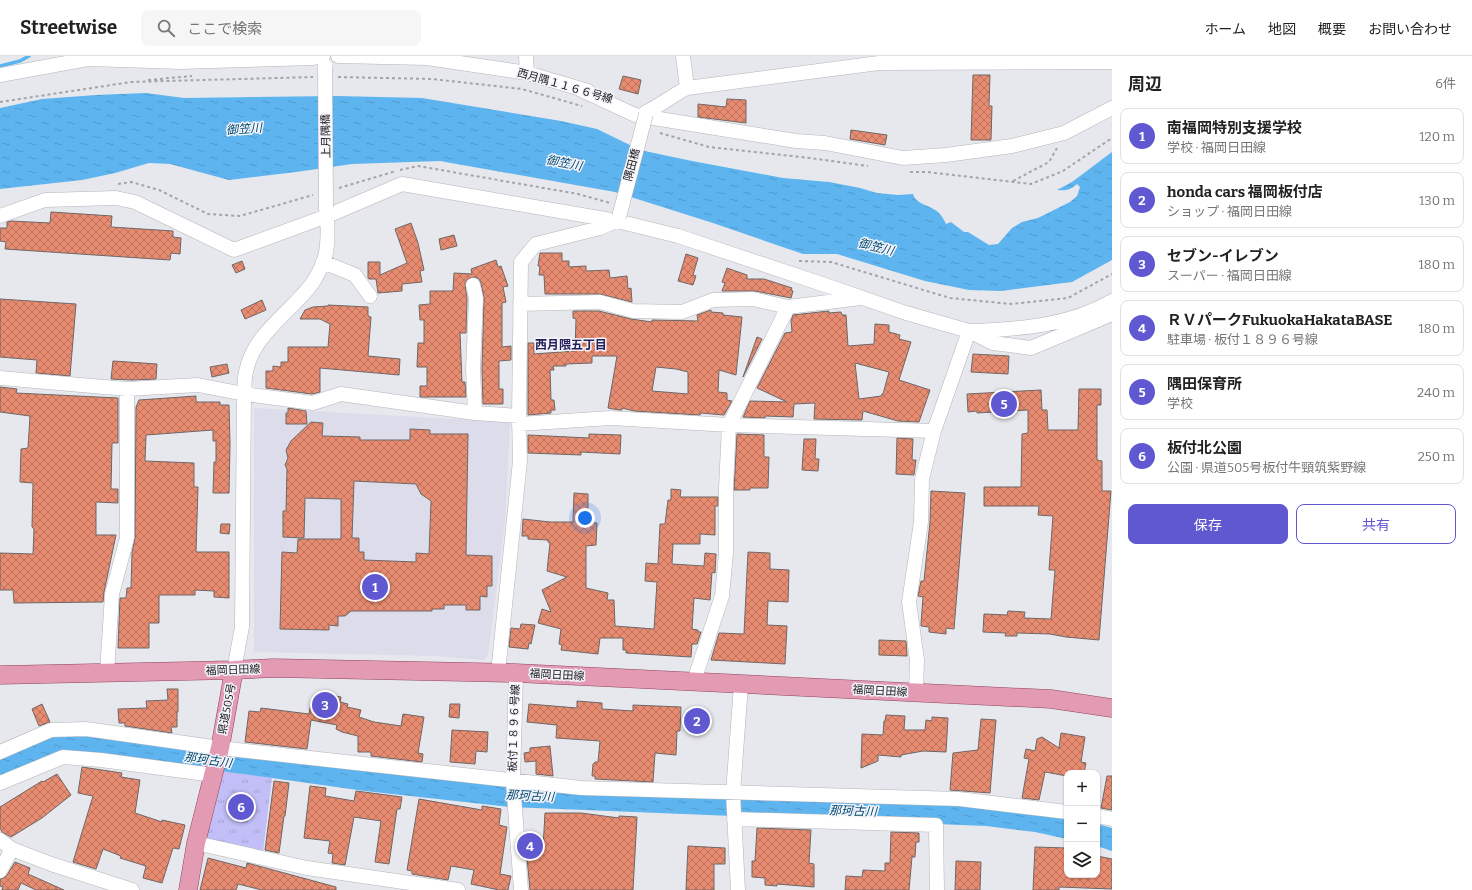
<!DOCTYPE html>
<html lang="ja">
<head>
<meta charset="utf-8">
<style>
	body { margin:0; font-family:Bitter,"Noto Sans JP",serif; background:#f6f6f6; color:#222 }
	.controls { position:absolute; right:12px; bottom:12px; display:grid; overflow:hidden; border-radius:8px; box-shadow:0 1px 3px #0004 }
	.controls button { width:36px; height:36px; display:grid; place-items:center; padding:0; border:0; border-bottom:1px solid #e0e0e0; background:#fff; color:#222; font:20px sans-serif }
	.you { position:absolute; left:585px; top:462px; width:14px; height:14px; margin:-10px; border:3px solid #fff; border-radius:50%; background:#1a73e8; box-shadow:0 0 0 6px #1a73e833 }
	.badge { display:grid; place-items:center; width:26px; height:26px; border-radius:50%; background:#6058d1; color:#fff; font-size:13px; font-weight:700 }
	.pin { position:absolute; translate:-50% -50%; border:2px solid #fff; box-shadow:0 1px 4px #0006 }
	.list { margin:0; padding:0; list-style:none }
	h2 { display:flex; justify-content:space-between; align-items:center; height:52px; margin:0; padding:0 16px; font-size:17px }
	h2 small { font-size:13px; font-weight:400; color:#767676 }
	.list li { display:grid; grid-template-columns:26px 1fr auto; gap:12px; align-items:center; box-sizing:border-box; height:56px; margin:0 8px 8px; padding:0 8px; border:1px solid #e0e0e0; border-radius:8px }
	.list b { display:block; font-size:15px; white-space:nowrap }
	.list p { margin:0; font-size:13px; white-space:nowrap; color:#767676 }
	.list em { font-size:13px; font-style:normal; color:#767676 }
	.actions { display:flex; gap:8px; padding:12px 16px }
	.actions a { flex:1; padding:9px 0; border:1px solid #6058d1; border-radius:8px; text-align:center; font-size:14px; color:#6058d1 }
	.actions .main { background:#6058d1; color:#fff }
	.icon { flex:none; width:22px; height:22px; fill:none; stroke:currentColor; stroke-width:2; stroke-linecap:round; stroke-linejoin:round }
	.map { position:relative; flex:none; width:1112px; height:834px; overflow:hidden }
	header { display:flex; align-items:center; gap:24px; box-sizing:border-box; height:56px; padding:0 20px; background:#fff; border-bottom:1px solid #e0e0e0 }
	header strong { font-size:19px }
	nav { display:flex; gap:22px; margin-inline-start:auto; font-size:14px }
	.search { width:280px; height:36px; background:#f6f6f6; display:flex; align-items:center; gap:10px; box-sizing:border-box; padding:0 14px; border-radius:8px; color:#767676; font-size:15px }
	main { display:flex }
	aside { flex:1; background:#fff }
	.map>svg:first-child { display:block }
</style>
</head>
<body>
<header>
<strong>Streetwise</strong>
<div class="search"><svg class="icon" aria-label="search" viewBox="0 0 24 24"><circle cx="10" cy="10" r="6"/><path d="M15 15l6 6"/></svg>ここで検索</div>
<nav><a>ホーム</a><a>地図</a><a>概要</a><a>お問い合わせ</a></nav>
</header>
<main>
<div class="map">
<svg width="1112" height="834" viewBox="0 0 1112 834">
	<defs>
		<pattern id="park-tufts" width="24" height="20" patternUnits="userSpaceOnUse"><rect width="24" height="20" fill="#c2bef7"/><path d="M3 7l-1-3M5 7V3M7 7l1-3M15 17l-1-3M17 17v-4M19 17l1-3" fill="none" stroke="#a6a3d3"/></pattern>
		<pattern id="water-ripples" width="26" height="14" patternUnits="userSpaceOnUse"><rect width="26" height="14" fill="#5db4ee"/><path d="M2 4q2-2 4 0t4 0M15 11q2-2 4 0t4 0" fill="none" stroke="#509acc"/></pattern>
		<pattern id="building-cross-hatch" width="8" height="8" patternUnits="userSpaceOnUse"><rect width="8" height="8" fill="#e88c71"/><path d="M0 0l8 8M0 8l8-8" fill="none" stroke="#bb715c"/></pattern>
	</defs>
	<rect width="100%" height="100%" fill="#e7e7ee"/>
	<path fill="#dddceb" d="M254,352L510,366L505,465L488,599L483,604L435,600L254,596Z"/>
	<path fill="url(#park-tufts)" d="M223,714L272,722L263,796L207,783L205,779Z"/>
	<path fill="url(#water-ripples)" d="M146,37L184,42L337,40L422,42L561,65L597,73L640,94L687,104L783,122L829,126L860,132L877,137L898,139L913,138C916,149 931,149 939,157C942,160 944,164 946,168L951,166L964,176H968L989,189L998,188L1012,172L1022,166L1038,162L1070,146L1077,140L1080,131L1077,128C1070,134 1066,135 1057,134L1072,126L1112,96V204L1072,226L1001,235L969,234L925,225L837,198H803L713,167L615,136L440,105L352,108L296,116L229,124L170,108L149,107L115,117L82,124L0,133V52L42,43L96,39Z
		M70,675L367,715L986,751L1067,761V783L1035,776L986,770L510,751L365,735L222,715L71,696L0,723V704L58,678Z
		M1097,768L1112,772V795L1097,790Z"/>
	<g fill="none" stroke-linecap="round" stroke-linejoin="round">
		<path stroke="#5db4ee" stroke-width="3.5" d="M0,10L20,5L29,0"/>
	</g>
	<path fill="url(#building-cross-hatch)" stroke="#6e6765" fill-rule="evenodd" d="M973,19H990L989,50H992L991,84H971Z
		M623,20L641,24L638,38L619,33Z
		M727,43L746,44V67L698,61V48L726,51Z
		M851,74L887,79L885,89L850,83Z
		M51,156L112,160L111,171L173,175V181L181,182L180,198L171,197L170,204L5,193L6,186L0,185V172H7V166L11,165L50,167Z
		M411,167L418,187L424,214L420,215L422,226L402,228V235L378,237L376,223H369L368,222V206H380V219L407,207L395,173Z
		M454,179L457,190L441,194L439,183Z
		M540,197H562V205H569V211L586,210V215L609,214L610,222L627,220L628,233L631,232L632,246L600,238H545L544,219H539L540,210H538Z
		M686,198L698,202L693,219L696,220L693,229L678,225Z
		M496,204L498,211L501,210L508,230L503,231L506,246L502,247V291L511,290V304L499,305V333H503V348H483L482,313L484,242L481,227L479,223L475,221L468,223L465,227L467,243L466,277H460L462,326H465L466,341H420V330H427V311H417L418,287H424V264H420L419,249L430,248V235H453L454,217L472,218L471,213Z
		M242,205L245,213L236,217L232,209Z
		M727,212L747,219V223H764L792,232L791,234L793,235L791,242L755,235H722L725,227L722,226Z
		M0,243L76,248L70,320L36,317L37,304L0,301Z
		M262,244L266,254L245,263L241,254Z
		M328,249L368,251V260L371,261L368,300L400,303L399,319L320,312V336L312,338L266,332V315H273V310L281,311V306H288V291H328L330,268L320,263H300L305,254L313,251L328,250Z
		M711,254V256L723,257V259L742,261L736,319L719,314L718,336L727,337V344L732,345L724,359L701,357L700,359L634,355L622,352V354H619L608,352L617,300H592V307L566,308V310H553L554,314H550L551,344H554L555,354H551V357L528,359V287H534V298L575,295L576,263L573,262V255H599L631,263L652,266V264L698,265L697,259ZM656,311L676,313L688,316V338L652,335Z
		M829,255L828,257L841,256L842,259H846L848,290L874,288L875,268L889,269V276L900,279L899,283L911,286L899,324L930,334L919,366L898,365L863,355L862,364L814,363L815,347L794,348L793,361L765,360V362L743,361L750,345L787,346L757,332L785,277L792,276L791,265L793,259ZM855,307L889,316L883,338H882L881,340L859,343Z
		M757,281L762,283L743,321Z
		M973,298L1009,300L1008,318L971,316Z
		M113,305L157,308L156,323L132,324L111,323Z
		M227,308L229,317L212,321L210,311Z
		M0,331L17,333L16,337L118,342V387H112L111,433H118V447L96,446V479H116L104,536L103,546L14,547L13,534H0V497L33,498L34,473L32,471L33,427L20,426L21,393L28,392L30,360L0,356Z
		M1079,333H1101V349H1097V404L1102,405V435H1111L1099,584L1066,581L1050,578L1017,577V580H1005L1006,577L983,576L984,558L1007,559L1008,555L1025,556L1024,562L1051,563L1055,514H1049L1053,460L1038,459L1039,450H984V431H1021L1022,378L1028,377V354L977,357V355L968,356L967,338L1041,334L1042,354H1047L1048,374H1078Z
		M196,340V346H220V349H229L230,388L229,437H213L214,406H216V385H213V374L146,379L145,405L194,407V431H198L196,496H229V542L214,541V535L195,534V539H159V567H149V592H118L120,542H126L127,532H131L132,497L135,482L136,351L139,344Z
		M288,352L306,355L307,368H286V357H288Z
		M311,366L323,367L322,380L360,381V384H410V373L430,374V378H468L466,499L492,500V530H487V541L480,540V554H466V549H444V553H432V555H351L345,560H338V570L329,569V574L280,573L282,496L297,497L298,483H341V443L305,442L304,482L283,481V455H286L287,413L285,409L288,402L286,394L291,385ZM354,425L416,428L421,438L431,445L429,498L416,497V506L364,504V496H359V482H352Z
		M589,378L621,379L620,398L581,396V399L528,397V379L589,382Z
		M737,378L764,379V401H769L768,432H750V434H734Z
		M897,382L913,383L912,404H916L914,419L896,418Z
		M804,383H816L815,403H819L818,415L802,414Z
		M671,433L681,434L680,441H718V450H715V479L700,478V488H673L672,508L704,510L705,497L716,498L715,517L712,516L710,544L694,542L692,573L698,574V576H701L697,588H692L691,601L626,597V594H623V582H600L598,598L561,594L562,589L559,588L561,573L538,567L542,553L551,556L542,534L567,521L547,515L550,487L548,486V484L528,483V480H522L523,463L550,466H573L574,437L588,438V466L597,467L596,489L586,490V532L608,537L607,544H614L615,570L654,573L657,526L645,525L646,507L658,508L660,468H665L668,444H671Z
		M931,435L965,437L954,573L946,572V578L929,576V571L921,570V568L923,541L918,540L921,525H924L930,466Z
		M221,468H230L229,478L220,477Z
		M748,496L770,497V513L789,514L788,546L768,545L767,569L787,570L785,608L711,604L719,577L744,578Z
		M521,568L535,569L531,588L529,587L528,593L509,591L511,572L520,573Z
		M879,584L906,585L907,600L879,599Z
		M167,633H178V656H177V671H171L172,677L125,670V667H119L118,653L147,652L146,645L168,644Z
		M318,637L341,641L340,646L348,648L347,651L361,654L359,661L374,666L401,670L403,658L424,661L418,697L423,698L422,706L371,700V696H358V680L342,676L336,673L337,669L311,664L307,693L245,686L249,655L260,656L261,652L309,658L311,647L316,648Z
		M577,645L602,647V653L633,655V649L681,651L680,675H677L676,699L655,697L653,726L595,723V720H592L593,708L595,706H598L600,685L556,682L557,669L527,666L529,648L577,652Z
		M42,648L50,666L39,670L32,653Z
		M450,648H460L459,662L449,661Z
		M886,659L905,660L904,674H925L926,664L932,665V661L948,662L946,696L923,695L901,699V701L878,699V705L861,712L862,678L883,679L884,665H885Z
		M981,663L996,664L990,737L950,734L953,697L978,694Z
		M452,674L488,676L487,696L476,695L475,708L450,706Z
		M1061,677L1085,681L1081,706L1086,707L1084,717H1067V720L1045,716L1039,744L1022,742L1029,703L1024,702L1026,693L1035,695L1037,683L1042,681L1059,692Z
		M550,690L553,720L536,718V705L525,706L524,697L530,696V692Z
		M82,711L122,717L121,721L140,724L135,757L162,766V764L185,769L179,793L173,792L162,827L143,822L146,810L120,802L121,800L103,793L96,813L73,806L93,740L78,737Z
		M57,718L71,739L42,762L11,781L2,776L0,772V751L42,725L43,726Z
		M1107,720H1112V754L1101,752Z
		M274,725L289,727L285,760H284L279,797L265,794Z
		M310,730L326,732L325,740L354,745L356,735L402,741L400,753H397L389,808L375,806L381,765L354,761L345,809L332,807L333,798L328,797L330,785L304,782Z
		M419,743L482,754V750L501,753L499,769L507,771L500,818L511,820L508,834H499L471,828L474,814L451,810L448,824L412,818V815L407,814Z
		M545,757H581L619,762V760L637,761L633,834H530L526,791L543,792Z
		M757,772L811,774L809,807L814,808V831L777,828V830L765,829V822L752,821V805H755Z
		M891,776L919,777V786H916L915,801H912L909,834H845L846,820L862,821L863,814L885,815V807H890Z
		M688,790L725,792V808H714V834H686Z
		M1035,791L1067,792V819H1097V800L1112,803V833L1059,831V834H1033Z
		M208,802L246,812L247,807L251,808L336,831V834H262L238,828L236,834H200Z
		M956,805L981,806L980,834H955Z
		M15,806L30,812L28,818L64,834H36L21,827L18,834H2L3,831L0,830V823L4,822L7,819Z"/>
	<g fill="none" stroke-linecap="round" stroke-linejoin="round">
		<g stroke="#b4b4bb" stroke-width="15">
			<path id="minor" d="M338,0L427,2L527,17L588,35
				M526,0L527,17
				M0,19L88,3L181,6L312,2L323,0
				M687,32L879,7L1112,6
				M579,33L635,59L796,85L825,87L903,102L946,99L1012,90L1064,77L1112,52
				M646,58V56C661,49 673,39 687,32L683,0
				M0,160L45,144L116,142L135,146L234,194L327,160L402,128L617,165L678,180L828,230L906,257L969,275L993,287L1031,292L1074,274
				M323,206L355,219L370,240
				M473,229L476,242L473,313L475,357
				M520,248L600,246L633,255L682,256L713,244L753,243L788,251L861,242
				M1065,274H1074L1112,258
				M972,275C1020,273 1069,270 1112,245
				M0,322L127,333L198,329L244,338L313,347L341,338L475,357L519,360
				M519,368L611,362L729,369L934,375L969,275
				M234,614L242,571L244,338C245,331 244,323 246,316C253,278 290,257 311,229C316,222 320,214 323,207C329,193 328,167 326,152
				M107,617L112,538L127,482V333
				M498,617L520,405L519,360L521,206L536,188L600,172L618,164
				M516,617L513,725L521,834
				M694,625L722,540L726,497V432L729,369L788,251
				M916,637L917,604L909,546L921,466L922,423L934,375
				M0,696L51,674L86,673L220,692L581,732L959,743L1067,756
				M0,727L63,701L101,704L213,719
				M1097,760L1112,763
				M734,763L936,769L937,834
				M0,784L12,793L51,808L132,834
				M196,787L307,812L458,834
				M0,815L12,793
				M738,834L733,737L741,629"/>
		</g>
		<g stroke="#90425d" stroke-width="19">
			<path id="major" d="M0,619L234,614L273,612L516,617L1051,643L1112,652
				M188,834L196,787L220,692L234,614"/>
		</g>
		<path stroke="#a3a3a8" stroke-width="2" stroke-dasharray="3 3" stroke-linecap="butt" d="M338,21L432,23L522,33L582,50
			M148,24L192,20
			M0,46L131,26L313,21
			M660,77L709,91L810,102L868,110
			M400,114L418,110L578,138L610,147
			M910,116H927L1031,128L1063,115L1112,82
			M1013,125L1049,106L1057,92
			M118,128L131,126L159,134L208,158L240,160L313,139
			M339,132L396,115
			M799,205L831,206L950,242L1011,248L1068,242L1112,218"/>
		<use href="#minor" stroke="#fff" stroke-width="14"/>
		<use href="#major" stroke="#e39bb3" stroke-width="18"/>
		<g stroke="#b4b4bb" stroke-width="15" stroke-linecap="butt">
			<path id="minor-bridge" d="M325,10L326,151
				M619,161L646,58"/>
		</g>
		<use href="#minor-bridge" stroke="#fff" stroke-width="14"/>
	</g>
	<g text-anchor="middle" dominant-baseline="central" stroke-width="3" stroke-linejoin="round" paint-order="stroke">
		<g font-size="11" fill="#18181a" stroke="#f4f4fb">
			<text transform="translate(565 30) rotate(16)">西月隅１１６６号線</text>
			<text transform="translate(326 80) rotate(-91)">上月隅橋</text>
			<text transform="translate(632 109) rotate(-75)">隅田橋</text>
			<text transform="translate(233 614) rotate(-2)">福岡日田線</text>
			<text transform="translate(557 619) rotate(3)">福岡日田線</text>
			<text transform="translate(880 635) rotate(3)">福岡日田線</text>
			<text transform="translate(227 653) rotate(-79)">県道505号</text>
			<text transform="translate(514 672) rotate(-88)">板付１８９６号線</text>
		</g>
		<g font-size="12" font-style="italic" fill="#00496f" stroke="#f4f4fb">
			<text transform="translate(244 73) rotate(-4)">御笠川</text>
			<text transform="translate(564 107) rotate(11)">御笠川</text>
			<text transform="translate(876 191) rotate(14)">御笠川</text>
			<text transform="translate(208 704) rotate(8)">那珂古川</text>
			<text transform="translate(530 740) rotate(3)">那珂古川</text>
			<text transform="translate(853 755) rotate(2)">那珂古川</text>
		</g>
		<g font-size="12" font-weight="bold" fill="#25215a" stroke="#f4f4fb">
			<text x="571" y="289">西月隈五丁目</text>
		</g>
	</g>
</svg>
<div class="controls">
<button>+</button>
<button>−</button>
<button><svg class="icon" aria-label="layers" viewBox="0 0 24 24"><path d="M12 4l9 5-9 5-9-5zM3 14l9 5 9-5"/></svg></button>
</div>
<div class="you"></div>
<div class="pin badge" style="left:375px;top:531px">1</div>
<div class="pin badge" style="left:697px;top:665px">2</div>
<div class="pin badge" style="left:325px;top:649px">3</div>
<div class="pin badge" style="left:530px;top:790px">4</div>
<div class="pin badge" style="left:1004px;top:348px">5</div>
<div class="pin badge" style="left:241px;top:751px">6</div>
</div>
<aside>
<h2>周辺<small>6件</small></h2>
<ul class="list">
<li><span class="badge">1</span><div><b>南福岡特別支援学校</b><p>学校 · 福岡日田線</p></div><em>120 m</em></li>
<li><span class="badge">2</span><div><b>honda cars 福岡板付店</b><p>ショップ · 福岡日田線</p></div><em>130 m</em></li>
<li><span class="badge">3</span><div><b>セブン-イレブン</b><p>スーパー · 福岡日田線</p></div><em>180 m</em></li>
<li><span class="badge">4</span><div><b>ＲＶパークFukuokaHakataBASE</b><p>駐車場 · 板付１８９６号線</p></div><em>180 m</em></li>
<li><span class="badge">5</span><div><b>隅田保育所</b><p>学校</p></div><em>240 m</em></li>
<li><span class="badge">6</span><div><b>板付北公園</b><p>公園 · 県道505号板付牛頸筑紫野線</p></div><em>250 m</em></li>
</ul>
<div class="actions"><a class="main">保存</a><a>共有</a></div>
</aside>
</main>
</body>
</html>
